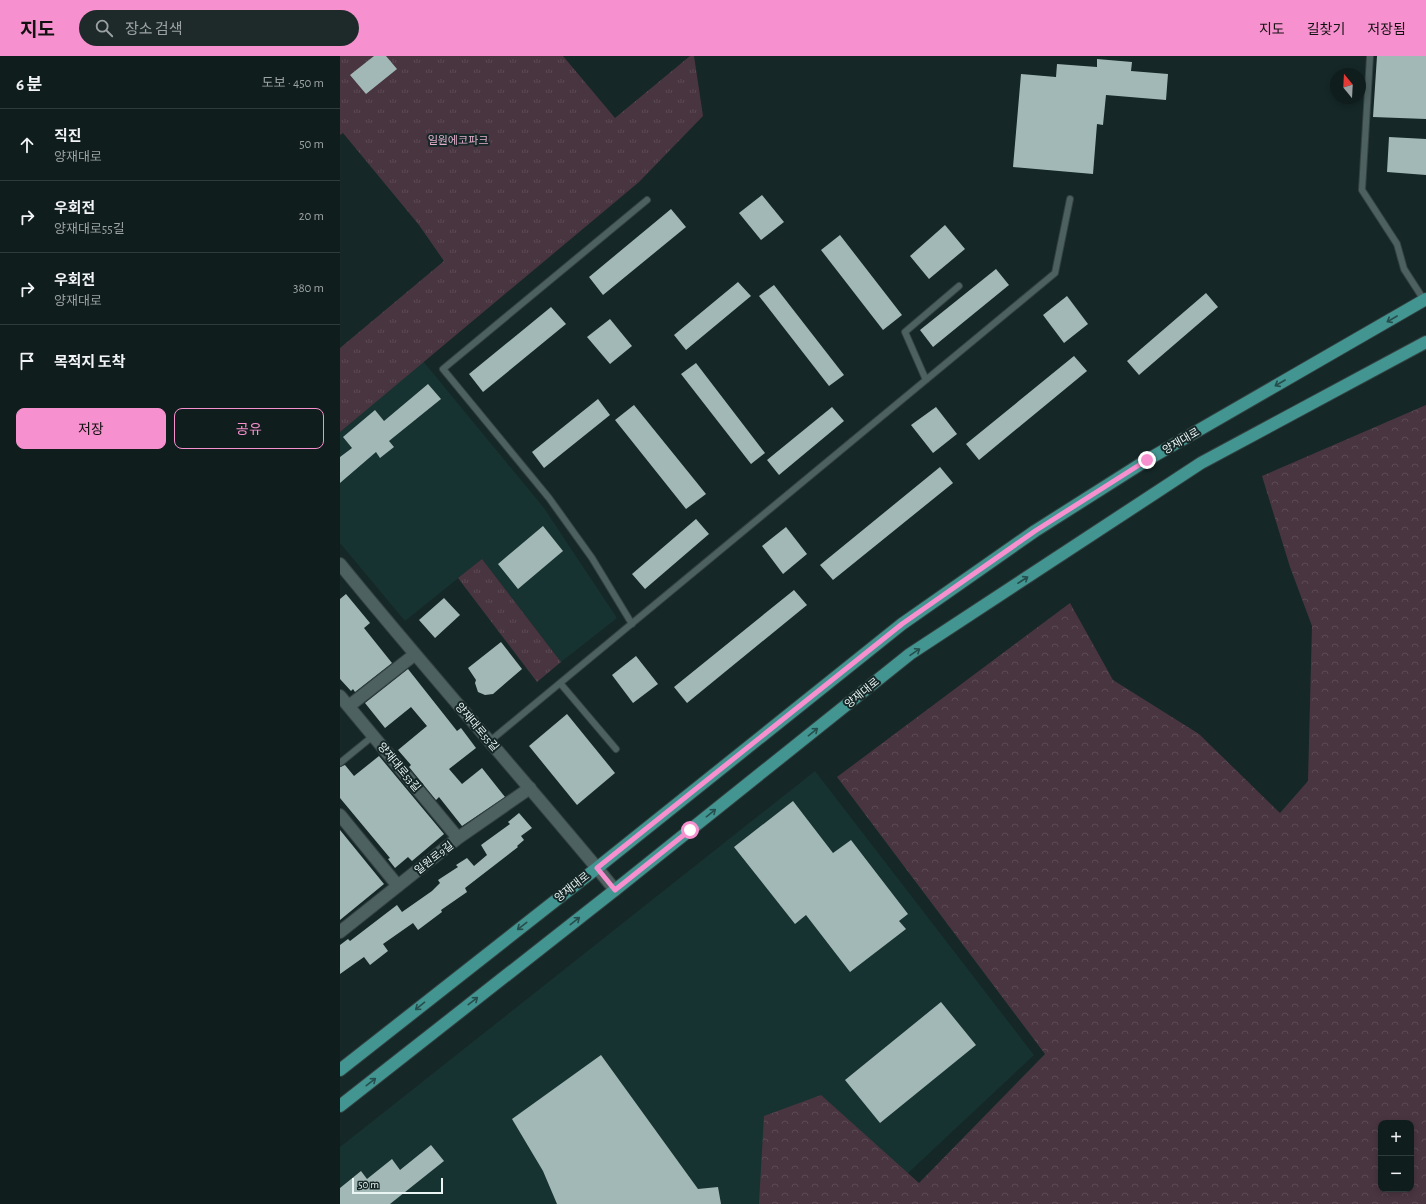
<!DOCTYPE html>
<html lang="ko">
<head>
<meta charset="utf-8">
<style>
	body { margin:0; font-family:"Alegreya Sans","Noto Sans KR",sans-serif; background:#1e2a2a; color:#f1f3f6 }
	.controls { position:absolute; right:12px; bottom:12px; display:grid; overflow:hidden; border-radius:8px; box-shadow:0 2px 6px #0003 }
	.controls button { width:36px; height:36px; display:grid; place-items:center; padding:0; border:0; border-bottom:1px solid #303b3b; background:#101d1d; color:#f1f3f6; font:20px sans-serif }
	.compass { position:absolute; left:990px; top:12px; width:36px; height:36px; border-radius:50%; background:#101d1d; box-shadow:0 2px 6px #0003; rotate:342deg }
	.scale { position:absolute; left:12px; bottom:10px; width:91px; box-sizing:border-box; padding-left:4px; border:2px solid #eaf5f4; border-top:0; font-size:11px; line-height:14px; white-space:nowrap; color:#eaf5f4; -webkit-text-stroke:3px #152727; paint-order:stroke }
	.stop { position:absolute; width:12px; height:12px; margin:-9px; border:3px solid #f790ce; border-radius:50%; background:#fff }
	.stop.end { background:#f790ce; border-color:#fff; box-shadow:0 1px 4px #0008 }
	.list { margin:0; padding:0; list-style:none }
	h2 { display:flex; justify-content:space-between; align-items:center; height:52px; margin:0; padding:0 16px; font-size:17px }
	h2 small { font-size:13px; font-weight:400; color:#9ca2a4 }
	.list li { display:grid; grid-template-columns:26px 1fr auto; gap:12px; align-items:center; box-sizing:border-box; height:72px; padding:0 16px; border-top:1px solid #303b3b }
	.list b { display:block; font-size:15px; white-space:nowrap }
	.list p { margin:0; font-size:13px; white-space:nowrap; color:#9ca2a4 }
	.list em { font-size:13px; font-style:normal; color:#9ca2a4 }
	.actions { display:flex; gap:8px; padding:12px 16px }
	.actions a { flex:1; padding:9px 0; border:1px solid #f790ce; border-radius:8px; text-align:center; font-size:14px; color:#f790ce }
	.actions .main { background:#f790ce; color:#111 }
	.icon { flex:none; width:22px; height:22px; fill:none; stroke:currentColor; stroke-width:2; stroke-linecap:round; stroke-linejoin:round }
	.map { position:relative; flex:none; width:1086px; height:1148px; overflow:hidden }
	header { display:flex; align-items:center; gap:24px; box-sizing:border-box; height:56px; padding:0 20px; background:#f790ce; color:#111 }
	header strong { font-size:19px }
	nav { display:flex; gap:22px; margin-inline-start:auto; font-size:14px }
	.search { width:280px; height:36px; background:#1e2a2a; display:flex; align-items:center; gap:10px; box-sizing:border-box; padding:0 14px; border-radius:22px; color:#9ca2a4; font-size:15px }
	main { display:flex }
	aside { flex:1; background:#101d1d }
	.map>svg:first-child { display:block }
</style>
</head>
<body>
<header>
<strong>지도</strong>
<div class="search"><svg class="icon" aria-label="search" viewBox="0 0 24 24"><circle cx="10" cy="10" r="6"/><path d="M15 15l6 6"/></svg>장소 검색</div>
<nav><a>지도</a><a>길찾기</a><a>저장됨</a></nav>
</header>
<main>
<aside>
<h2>6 분<small>도보 · 450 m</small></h2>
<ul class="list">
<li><svg class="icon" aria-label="ahead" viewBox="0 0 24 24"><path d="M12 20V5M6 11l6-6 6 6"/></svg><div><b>직진</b><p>양재대로</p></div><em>50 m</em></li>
<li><svg class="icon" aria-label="right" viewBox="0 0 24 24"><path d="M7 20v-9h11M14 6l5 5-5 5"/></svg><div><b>우회전</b><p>양재대로55길</p></div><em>20 m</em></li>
<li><svg class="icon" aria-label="right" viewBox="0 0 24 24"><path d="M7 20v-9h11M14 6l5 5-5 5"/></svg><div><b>우회전</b><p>양재대로</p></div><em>380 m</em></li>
<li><svg class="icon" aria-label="arrive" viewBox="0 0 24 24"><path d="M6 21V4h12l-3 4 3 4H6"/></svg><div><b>목적지 도착</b></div></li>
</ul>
<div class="actions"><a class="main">저장</a><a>공유</a></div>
</aside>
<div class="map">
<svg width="1086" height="1148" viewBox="0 0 1086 1148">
	<defs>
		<pattern id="forest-crowns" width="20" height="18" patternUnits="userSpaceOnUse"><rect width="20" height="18" fill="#493540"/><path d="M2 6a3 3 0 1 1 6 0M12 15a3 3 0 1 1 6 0" fill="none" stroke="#5b4953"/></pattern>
		<pattern id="park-tufts" width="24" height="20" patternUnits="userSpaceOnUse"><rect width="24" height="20" fill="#493540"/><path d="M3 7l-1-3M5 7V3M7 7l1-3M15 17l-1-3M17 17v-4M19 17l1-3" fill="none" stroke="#5b4953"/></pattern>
	</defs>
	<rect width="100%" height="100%" fill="#152727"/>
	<path fill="#173331" d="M83,305L204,452L277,562L221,606L142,503L65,565L0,487V376Z
		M475,715L694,999L535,1148H0V1091Z"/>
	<path fill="url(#forest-crowns)" fill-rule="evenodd" d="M1086,349V1148H419L424,1060L481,1039L579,1127L705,998L497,721L730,547L773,624L859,678L940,757L968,725L972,570L950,511L922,420ZM1041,1067H1071V1133H1041Z"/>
	<path fill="url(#park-tufts)" d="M0,0H223L275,62L350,0H354L363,60L299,126L0,376V292L104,205L79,169L3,77L0,79Z
		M142,503L221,606L197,626L118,522Z"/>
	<path fill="#a2b8b7" d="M34,0H46L57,13L26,38L10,19Z
		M1037,0H1086V63L1033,61Z
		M757,3L792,6L791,15L828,18L826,44L766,39L763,69L757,68L753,118L673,111L681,18L716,21L717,8L757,11Z
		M1049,81L1086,83V119L1047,116Z
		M422,139L444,166L421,184L399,157Z
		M331,153L346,171L263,239L249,221Z
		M605,169L625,193L589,223L570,200Z
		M500,179L562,259L543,274L481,194Z
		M656,213L669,229L593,291L580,274Z
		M398,226L411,240L346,294L334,279Z
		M434,229L504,319L489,330L419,240Z
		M866,237L878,251L799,319L787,305Z
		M727,240L748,268L724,287L703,259Z
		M211,251L226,268L143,336L129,318Z
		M270,263L292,290L270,308L247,281Z
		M734,300L747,315L639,404L626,388Z
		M356,307L425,397L411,408L341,318Z
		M88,328L101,343L49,385L54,391L40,402L36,396L0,427V401L12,392L3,381L35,354L44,365Z
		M258,343L270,359L204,412L192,396Z
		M294,349L366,438L346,453L275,364Z
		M492,351L504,365L439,419L427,404Z
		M596,351L617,378L593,397L571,369Z
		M600,411L613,427L493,524L480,509Z
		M356,463L369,478L305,533L292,518Z
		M203,470L223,495L178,533L158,508Z
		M446,471L467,498L443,518L422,490Z
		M454,534L467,549L347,647L334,631Z
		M6,538L30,567L24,572L52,607L15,636L13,633L11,635L0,623V543Z
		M104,542L120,559L95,582L79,564Z
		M161,586L182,613L153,638L145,639L138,636L135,627L136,624L128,612Z
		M296,600L318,628L293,647L272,619Z
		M68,613L117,675L121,672L136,692L109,713L122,728L142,712L165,741L122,770L99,741L96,744L69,711L71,709L58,694L87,670L71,651L45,672L25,647Z
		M227,658L275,717L237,749L189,690Z
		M39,700L104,778L72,805L68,801L55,812L48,803L50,802L0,742V711L5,709L14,720Z
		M453,745L493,797L511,784L568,858L559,865L566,873L510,916L466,859L455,868L394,791Z
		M179,757L192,772L181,780L184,784L177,790L178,791L125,832L127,836L101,854L102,856L78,874L73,867L43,888L48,895L30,909L24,901L0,918V889L8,883L10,885L57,849L62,856L92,835L100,827L98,824L118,811L116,809L127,802L134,810L147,799L141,789L170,768L168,766Z
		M0,774L44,828L0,864Z
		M601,946L636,989L540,1067L505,1024Z
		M261,999L358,1133L378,1131L381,1148H217L203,1115L172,1063Z
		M91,1089L104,1105L50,1148H0V1132L21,1115L27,1123L52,1103L60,1114Z"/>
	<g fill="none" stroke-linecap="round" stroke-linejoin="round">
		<g stroke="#344241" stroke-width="8">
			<path id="service" d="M1030,0L1022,134L1057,188L1064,213L1084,244
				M586,324L565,276L619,230
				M292,568L252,502L209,442L103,313L307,144
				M220,627L276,693
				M150,685L715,217L730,143
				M0,707L33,680"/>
		</g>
		<g stroke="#344241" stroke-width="14">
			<path id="minor" d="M0,640L118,782
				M9,650L74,599
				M0,759L58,830
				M257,812L275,834
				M0,876L118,782L190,732"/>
		</g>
		<g stroke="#344241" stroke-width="14">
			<path id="tertiary" d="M0,508C84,611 172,710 257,812"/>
		</g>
		<g stroke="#344241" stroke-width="14">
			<path id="primary" d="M0,1014L257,812L562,568L695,475L807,404L1086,243
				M0,1050L275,834L570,598L861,407L1086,286"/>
		</g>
		<use href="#service" stroke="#4d6160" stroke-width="6"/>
		<use href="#minor" stroke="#4d6160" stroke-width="12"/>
		<use href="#tertiary" stroke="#4d6160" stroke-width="12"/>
		<use href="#primary" stroke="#429591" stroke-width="12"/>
	</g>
	<defs><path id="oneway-shaft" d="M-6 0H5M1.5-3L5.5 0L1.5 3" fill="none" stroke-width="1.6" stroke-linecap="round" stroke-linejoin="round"/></defs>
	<g stroke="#254e4c">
		<use href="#oneway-shaft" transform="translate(1052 263) rotate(150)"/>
		<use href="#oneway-shaft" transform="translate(940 327) rotate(150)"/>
		<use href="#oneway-shaft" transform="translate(683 524) rotate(-33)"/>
		<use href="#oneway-shaft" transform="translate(575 596) rotate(-34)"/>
		<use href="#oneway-shaft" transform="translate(473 676) rotate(-39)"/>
		<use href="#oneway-shaft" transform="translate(371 757) rotate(-39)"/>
		<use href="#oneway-shaft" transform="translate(235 865) rotate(-38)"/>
		<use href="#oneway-shaft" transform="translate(182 870) rotate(142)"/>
		<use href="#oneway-shaft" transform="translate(133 945) rotate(-38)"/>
		<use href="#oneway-shaft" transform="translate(80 950) rotate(141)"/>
		<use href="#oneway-shaft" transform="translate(31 1026) rotate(-38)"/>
	</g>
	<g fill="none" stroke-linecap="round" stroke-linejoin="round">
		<path stroke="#f790ce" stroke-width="5" d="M350,774L275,834L257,812L562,568L695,475L807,404"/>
	</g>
	<g text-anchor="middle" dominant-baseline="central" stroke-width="4" stroke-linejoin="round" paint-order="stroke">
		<g font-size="11" fill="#e3b0cd" stroke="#152727">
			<text x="118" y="84">일원에코파크</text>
		</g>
		<g font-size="11" fill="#eaf5f4" stroke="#152727">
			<text transform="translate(841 385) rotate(-30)">양재대로</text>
			<text transform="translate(522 637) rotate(-39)">양재대로</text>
			<text transform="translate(137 671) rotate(49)">양재대로55길</text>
			<text transform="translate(59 711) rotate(50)">양재대로53길</text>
			<text transform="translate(94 802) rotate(-38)">일원로9길</text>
			<text transform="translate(232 831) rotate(-38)">양재대로</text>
		</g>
	</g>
</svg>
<div class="controls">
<button>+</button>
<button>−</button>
</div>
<svg class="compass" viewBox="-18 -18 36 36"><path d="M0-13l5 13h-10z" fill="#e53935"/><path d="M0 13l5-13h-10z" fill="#9ca2a4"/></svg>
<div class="scale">50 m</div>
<div class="stop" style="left:350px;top:774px"></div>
<div class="stop end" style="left:807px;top:404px"></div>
</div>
</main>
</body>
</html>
